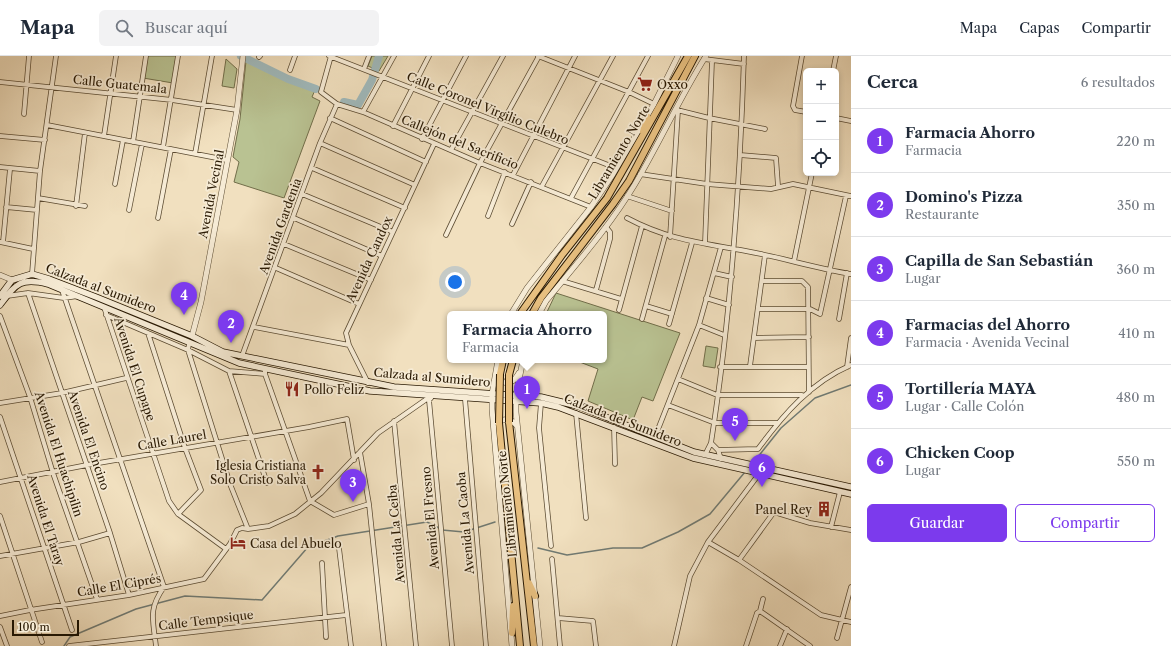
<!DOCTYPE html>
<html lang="es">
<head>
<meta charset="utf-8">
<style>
	body { margin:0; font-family:"Libre Caslon Text",serif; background:#f2f2f3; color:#1f2937 }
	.controls { position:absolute; right:12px; top:12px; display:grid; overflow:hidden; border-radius:6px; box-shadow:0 2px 6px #0003 }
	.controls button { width:36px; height:36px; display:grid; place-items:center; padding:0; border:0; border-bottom:1px solid #e0e1e3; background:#fff; color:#1f2937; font:20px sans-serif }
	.scale { position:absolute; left:12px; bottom:10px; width:67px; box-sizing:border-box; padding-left:4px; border:2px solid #291903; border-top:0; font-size:11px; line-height:14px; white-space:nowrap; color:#291903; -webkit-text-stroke:3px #f6ebd5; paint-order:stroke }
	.you { position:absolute; left:455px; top:226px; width:14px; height:14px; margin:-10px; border:3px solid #fff; border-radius:50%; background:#1a73e8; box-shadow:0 0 0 6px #1a73e833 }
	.badge { display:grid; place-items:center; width:26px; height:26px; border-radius:50%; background:#7c3aed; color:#fff; font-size:13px; font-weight:700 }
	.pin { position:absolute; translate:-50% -33px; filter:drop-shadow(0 1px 2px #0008) }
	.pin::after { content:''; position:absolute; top:21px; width:14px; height:12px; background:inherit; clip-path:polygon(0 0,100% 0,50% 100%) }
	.popup { position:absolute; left:447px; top:255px; width:160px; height:52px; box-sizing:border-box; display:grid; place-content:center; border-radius:6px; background:#fff; filter:drop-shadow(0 1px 3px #0005); font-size:13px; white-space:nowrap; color:#747a83 }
	.popup b { font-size:15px; color:#1f2937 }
	.popup::after { content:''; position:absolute; left:50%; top:100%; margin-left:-8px; border:8px solid transparent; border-top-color:#fff }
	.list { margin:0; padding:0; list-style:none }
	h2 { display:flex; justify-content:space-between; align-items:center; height:52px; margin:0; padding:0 16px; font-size:17px }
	h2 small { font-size:13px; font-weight:400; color:#747a83 }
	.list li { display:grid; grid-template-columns:26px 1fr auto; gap:12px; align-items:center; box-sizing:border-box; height:64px; padding:0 16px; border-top:1px solid #e0e1e3 }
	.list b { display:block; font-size:15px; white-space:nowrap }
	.list p { margin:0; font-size:13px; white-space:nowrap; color:#747a83 }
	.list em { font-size:13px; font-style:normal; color:#747a83 }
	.actions { display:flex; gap:8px; padding:12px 16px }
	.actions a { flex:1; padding:9px 0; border:1px solid #7c3aed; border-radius:6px; text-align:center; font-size:14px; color:#7c3aed }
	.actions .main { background:#7c3aed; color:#fff }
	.icon { flex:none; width:22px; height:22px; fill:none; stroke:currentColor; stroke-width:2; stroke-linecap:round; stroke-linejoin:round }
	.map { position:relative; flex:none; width:851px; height:590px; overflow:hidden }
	header { display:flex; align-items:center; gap:24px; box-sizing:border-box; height:56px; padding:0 20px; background:#fff; border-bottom:1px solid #e0e1e3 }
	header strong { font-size:19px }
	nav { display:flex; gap:22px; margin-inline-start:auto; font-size:14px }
	.search { width:280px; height:36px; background:#f2f2f3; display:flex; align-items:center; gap:10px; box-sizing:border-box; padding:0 14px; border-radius:6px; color:#747a83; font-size:15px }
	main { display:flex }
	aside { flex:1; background:#fff }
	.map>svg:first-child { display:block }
</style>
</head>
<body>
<header>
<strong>Mapa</strong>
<div class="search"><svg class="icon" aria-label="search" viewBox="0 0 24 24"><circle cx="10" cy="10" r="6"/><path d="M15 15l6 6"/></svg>Buscar aquí</div>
<nav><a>Mapa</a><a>Capas</a><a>Compartir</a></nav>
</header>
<main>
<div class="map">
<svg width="851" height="590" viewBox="0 0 851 590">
	<rect width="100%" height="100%" fill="#f1e0bf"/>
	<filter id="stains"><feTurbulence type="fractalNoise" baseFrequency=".005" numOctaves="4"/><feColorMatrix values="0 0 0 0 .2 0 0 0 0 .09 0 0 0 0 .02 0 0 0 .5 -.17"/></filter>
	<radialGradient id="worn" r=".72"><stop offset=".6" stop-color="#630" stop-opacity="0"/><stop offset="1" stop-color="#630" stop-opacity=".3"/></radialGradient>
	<path fill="#b9c292" stroke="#716e4a" d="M147,0H176L173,27L143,22Z
		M372,0H388L379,15L368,10Z
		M226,3L237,13L234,32L222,30Z
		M246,5L315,34L312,41L320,45L284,142L234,126L239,106L233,101L240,63Z
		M556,237L680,277L653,345L642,341L633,364L588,345L598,313L577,305L604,304V258H546Z
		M706,290L718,292L715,312L703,310Z"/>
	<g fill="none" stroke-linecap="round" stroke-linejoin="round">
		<path stroke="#707a73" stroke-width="1.5" d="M753,407L781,372L815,342L851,329
			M442,474L464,476L495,466
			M538,492L567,499L613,492H642L678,476L710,458L745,416
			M64,590L70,581L136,553L185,540L262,544L308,491L338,480L427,466L439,472"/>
		<path stroke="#a0babd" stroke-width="8" d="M241,0L288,23L316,33
			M344,46L358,49L372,24L379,0"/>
		<g stroke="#5b4b32" stroke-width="5.5">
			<path id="minor" d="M329,0L616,112
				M331,0L321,36L337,48L363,56L480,107L591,151
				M538,0L629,36L654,48
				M802,0L793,50L795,54L806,56
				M259,1L260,0
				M704,3L744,8
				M364,13L369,0
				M290,14L295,0
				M833,15L836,0
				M0,26L172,44L237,54
				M677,54L709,62L765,73
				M363,56L394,0
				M24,58L29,0
				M330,62L426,106
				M836,62L851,65
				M47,69L227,104
				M393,70L429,0
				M0,80L45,84
				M104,80L116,0
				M422,83L466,0
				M133,86L146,0
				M320,87L415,129
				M163,91L178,0
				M451,94L503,0
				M195,98L212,0
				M740,99L776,102L778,130
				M0,111L40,115
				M312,112L405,152
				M640,118L707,128L771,133L793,128L851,140
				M513,119L575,0
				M115,128L123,84
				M542,130L613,0
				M302,138L393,176
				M627,140L672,155
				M38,142L85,150
				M571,142L648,0
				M76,150L85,77
				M6,151L37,154
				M129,154L142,88
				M488,160L505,116
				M158,162L171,93
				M294,162L382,200
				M627,162C672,186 707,187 756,197C787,203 819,213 851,218
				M512,168L531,126
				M446,179L480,107L539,0
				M670,181L678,54
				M0,186L33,193
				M3,186L10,113
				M705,187L712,5
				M284,188L371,224
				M794,205L812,117
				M276,212L359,248
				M714,217L732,221
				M32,218L40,115L56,0
				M562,225L621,243
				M762,225H802L808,231L809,336
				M62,234L164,531C148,553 153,564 156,590
				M596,234L610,183V176L606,171
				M28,237L110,477L129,539
				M7,240L28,237L64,242L78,240
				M706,242L729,249
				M646,250L672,258
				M104,251L169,445L178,458L226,493
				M759,253H810L820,258L846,140
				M619,254L642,170
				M106,259L188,294L229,315L265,318
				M0,260L30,341L53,417L97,543
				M642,263L665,180
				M839,263L847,217
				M669,268L692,187
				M699,269L724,279
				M254,271L349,289
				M148,277L185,392L201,434L178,458
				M754,282L809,281
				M189,288L188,294L230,428L248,473
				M242,300L320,87L337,48
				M750,310L765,199
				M720,311H807
				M847,311L851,282
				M265,313V318L310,445L334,459L369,448
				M229,315L267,427
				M678,323L717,339H802
				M368,327L349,289L346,277L434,88
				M431,342L429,344L452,590
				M465,343L486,590
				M0,347L62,337L126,322
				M541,347L539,372L551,490
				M668,349L715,367H777
				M576,357L586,462
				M0,361L72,574
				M394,365L416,590
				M614,371L615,408
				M655,381L699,269L721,191
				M711,387L718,394L721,403
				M718,394L758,393C783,359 811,326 851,309
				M360,396L369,448L384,590
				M705,399L711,387C731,259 740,130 744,0
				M0,426L87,409L309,371L347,363L354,404
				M0,460L42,586
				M831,471L840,436
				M708,486L739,504L821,559L851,566
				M339,492L351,590
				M0,500L79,486L110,477
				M552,503L560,590
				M739,504L774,456L810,467L851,474
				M322,507L326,581
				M760,555L763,543
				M0,560L30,554L129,539L204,523L230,488L237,474L242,472L248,473L269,470L295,458L321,437L378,377L431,340
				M558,562L593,565L596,590
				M0,571L7,590
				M837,582L851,531
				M69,590L346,559
				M674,590L690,520L708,486L759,418
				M746,590L757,557L760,555L810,590
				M780,590L787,573"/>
		</g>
		<g stroke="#5b4b32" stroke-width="6">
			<path id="tertiary" d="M0,219L12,224
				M511,258L527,232L591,151L613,118L654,48L678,0
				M539,258L546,245C577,207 610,170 635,128C660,86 680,41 706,0
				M192,280L201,246L237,54L243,0
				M498,304L492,338V353L512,590
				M523,304L516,339V356L540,590
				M499,320L503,326C512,329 515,323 519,317
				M497,366C505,362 512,363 517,370"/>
		</g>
		<g stroke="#291903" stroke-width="7">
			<path id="secondary" d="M0,240L12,224L32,218L49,223L96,241L192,280L223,296L394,331L541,341L578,350L694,396L851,431
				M0,249C16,228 20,221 48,228L239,307L370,335L541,347L558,351L693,402L851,438"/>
		</g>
		<g stroke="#291903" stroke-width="8">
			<path id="trunk" d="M643,76L647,60
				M520,258L562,199L607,142L688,0
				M532,258L541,242L613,148L629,125L695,0
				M500,318L503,304
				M509,319L513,304
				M509,366L534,590
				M499,367L520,590
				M529,527L535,540
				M512,577L513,550"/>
		</g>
		<use href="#minor" stroke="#f6ebd5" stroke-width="4"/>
		<use href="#tertiary" stroke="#f6ebd5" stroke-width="5"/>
		<use href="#secondary" stroke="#f6ebd5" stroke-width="5.5"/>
		<use href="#trunk" stroke="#e8c080" stroke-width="6"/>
		<g stroke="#291903" stroke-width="8" stroke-linecap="butt">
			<path id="trunk-bridge" d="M509,366V319
				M499,367L500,318"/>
		</g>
		<use href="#trunk-bridge" stroke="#e8c080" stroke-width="6"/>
	</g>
	<defs>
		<g id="supermarket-bare" transform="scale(1.2)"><path d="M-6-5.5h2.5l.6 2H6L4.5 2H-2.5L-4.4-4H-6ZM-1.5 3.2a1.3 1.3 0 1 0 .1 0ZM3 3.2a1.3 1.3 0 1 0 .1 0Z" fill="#8f2418" stroke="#f6ebd5" stroke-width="2.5" paint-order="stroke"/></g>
		<g id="restaurant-bare" transform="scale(1.2)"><path d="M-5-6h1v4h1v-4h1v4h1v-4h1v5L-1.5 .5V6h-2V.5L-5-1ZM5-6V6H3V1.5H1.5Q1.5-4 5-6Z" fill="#8f2418" stroke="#f6ebd5" stroke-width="2.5" paint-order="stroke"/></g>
		<g id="church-bare" transform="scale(1.2)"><path d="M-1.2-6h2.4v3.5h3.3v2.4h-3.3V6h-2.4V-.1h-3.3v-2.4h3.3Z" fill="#8f2418" stroke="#f6ebd5" stroke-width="2.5" paint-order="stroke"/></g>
		<g id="building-bare" transform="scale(1.2)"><path d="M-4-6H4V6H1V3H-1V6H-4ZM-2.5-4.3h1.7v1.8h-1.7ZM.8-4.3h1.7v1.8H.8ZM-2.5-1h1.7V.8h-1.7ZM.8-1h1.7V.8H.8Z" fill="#8f2418" stroke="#f6ebd5" stroke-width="2.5" paint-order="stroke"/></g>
		<g id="hotel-bare" transform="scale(1.2)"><path d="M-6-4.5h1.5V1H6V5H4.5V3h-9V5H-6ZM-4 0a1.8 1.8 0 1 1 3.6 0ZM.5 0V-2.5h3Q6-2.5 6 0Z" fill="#8f2418" stroke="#f6ebd5" stroke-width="2.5" paint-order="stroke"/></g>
	</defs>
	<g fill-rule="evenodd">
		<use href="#supermarket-bare" x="645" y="28"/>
		<use href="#restaurant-bare" x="292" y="333"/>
		<use href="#church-bare" x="318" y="416"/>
		<use href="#building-bare" x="824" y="453"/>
		<use href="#hotel-bare" x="238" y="487"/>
	</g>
	<g text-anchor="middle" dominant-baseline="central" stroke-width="3.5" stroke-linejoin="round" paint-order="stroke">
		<g font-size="12" fill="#291903" stroke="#f6ebd5">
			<text transform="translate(120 28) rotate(6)">Calle Guatemala</text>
			<text transform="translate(488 52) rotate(22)">Calle Coronel Virgilio Culebro</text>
			<text transform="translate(460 86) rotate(22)">Callejón del Sacrificio</text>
			<text transform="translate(619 96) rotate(-59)">Libramiento Norte</text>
			<text transform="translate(211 138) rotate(-79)">Avenida Vecinal</text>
			<text transform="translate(280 170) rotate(-70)">Avenida Gardenia</text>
			<text transform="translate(369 203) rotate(-65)">Avenida Candox</text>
			<text transform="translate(101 232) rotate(21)">Calzada al Sumidero</text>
			<text transform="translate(135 313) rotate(72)">Avenida El Cupape</text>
			<text transform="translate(432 321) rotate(5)">Calzada al Sumidero</text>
			<text transform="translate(623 364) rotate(21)">Calzada del Sumidero</text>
			<text transform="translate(89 384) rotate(71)">Avenida El Encino</text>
			<text transform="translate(172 384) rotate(-10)">Calle Laurel</text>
			<text transform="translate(59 398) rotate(72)">Avenida El Huachipilin</text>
			<text transform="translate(507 448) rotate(-96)">Libramiento Norte</text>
			<text transform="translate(430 462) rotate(-95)">Avenida El Fresno</text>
			<text transform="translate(46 464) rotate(72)">Avenida El Taray</text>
			<text transform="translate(465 467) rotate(-95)">Avenida La Caoba</text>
			<text transform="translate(396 478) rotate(-95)">Avenida La Ceiba</text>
			<text transform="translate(119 529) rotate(-10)">Calle El Ciprés</text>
			<text transform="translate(206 564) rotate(-7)">Calle Tempsique</text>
		</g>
		<g font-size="12" fill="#291903" stroke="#f6ebd5" text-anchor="start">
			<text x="657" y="28">Oxxo</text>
			<text x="304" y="333">Pollo Feliz</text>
			<text x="306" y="409" text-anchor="end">Iglesia Cristiana<tspan x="306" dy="14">Solo Cristo Salva</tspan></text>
			<text x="812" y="453" text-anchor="end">Panel Rey</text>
			<text x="250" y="487">Casa del Abuelo</text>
		</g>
	</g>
	<rect width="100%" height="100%" filter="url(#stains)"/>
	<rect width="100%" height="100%" fill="url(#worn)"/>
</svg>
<div class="controls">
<button>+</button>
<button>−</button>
<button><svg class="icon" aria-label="locate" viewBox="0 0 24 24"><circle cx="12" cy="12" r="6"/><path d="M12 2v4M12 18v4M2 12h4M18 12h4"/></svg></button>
</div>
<div class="scale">100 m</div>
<div class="you"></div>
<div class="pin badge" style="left:527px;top:353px">1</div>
<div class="popup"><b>Farmacia Ahorro</b>Farmacia</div>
<div class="pin badge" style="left:231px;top:287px">2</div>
<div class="pin badge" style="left:353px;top:446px">3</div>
<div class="pin badge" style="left:184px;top:259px">4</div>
<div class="pin badge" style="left:735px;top:385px">5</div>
<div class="pin badge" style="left:762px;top:431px">6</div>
</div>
<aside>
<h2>Cerca<small>6 resultados</small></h2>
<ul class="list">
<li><span class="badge">1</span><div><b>Farmacia Ahorro</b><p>Farmacia</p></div><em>220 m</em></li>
<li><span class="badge">2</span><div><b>Domino's Pizza</b><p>Restaurante</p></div><em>350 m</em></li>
<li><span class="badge">3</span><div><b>Capilla de San Sebastián</b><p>Lugar</p></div><em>360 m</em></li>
<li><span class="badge">4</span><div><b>Farmacias del Ahorro</b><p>Farmacia · Avenida Vecinal</p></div><em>410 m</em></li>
<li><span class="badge">5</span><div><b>Tortillería MAYA</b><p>Lugar · Calle Colón</p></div><em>480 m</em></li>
<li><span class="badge">6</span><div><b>Chicken Coop</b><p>Lugar</p></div><em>550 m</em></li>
</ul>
<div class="actions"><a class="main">Guardar</a><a>Compartir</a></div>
</aside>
</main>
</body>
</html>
